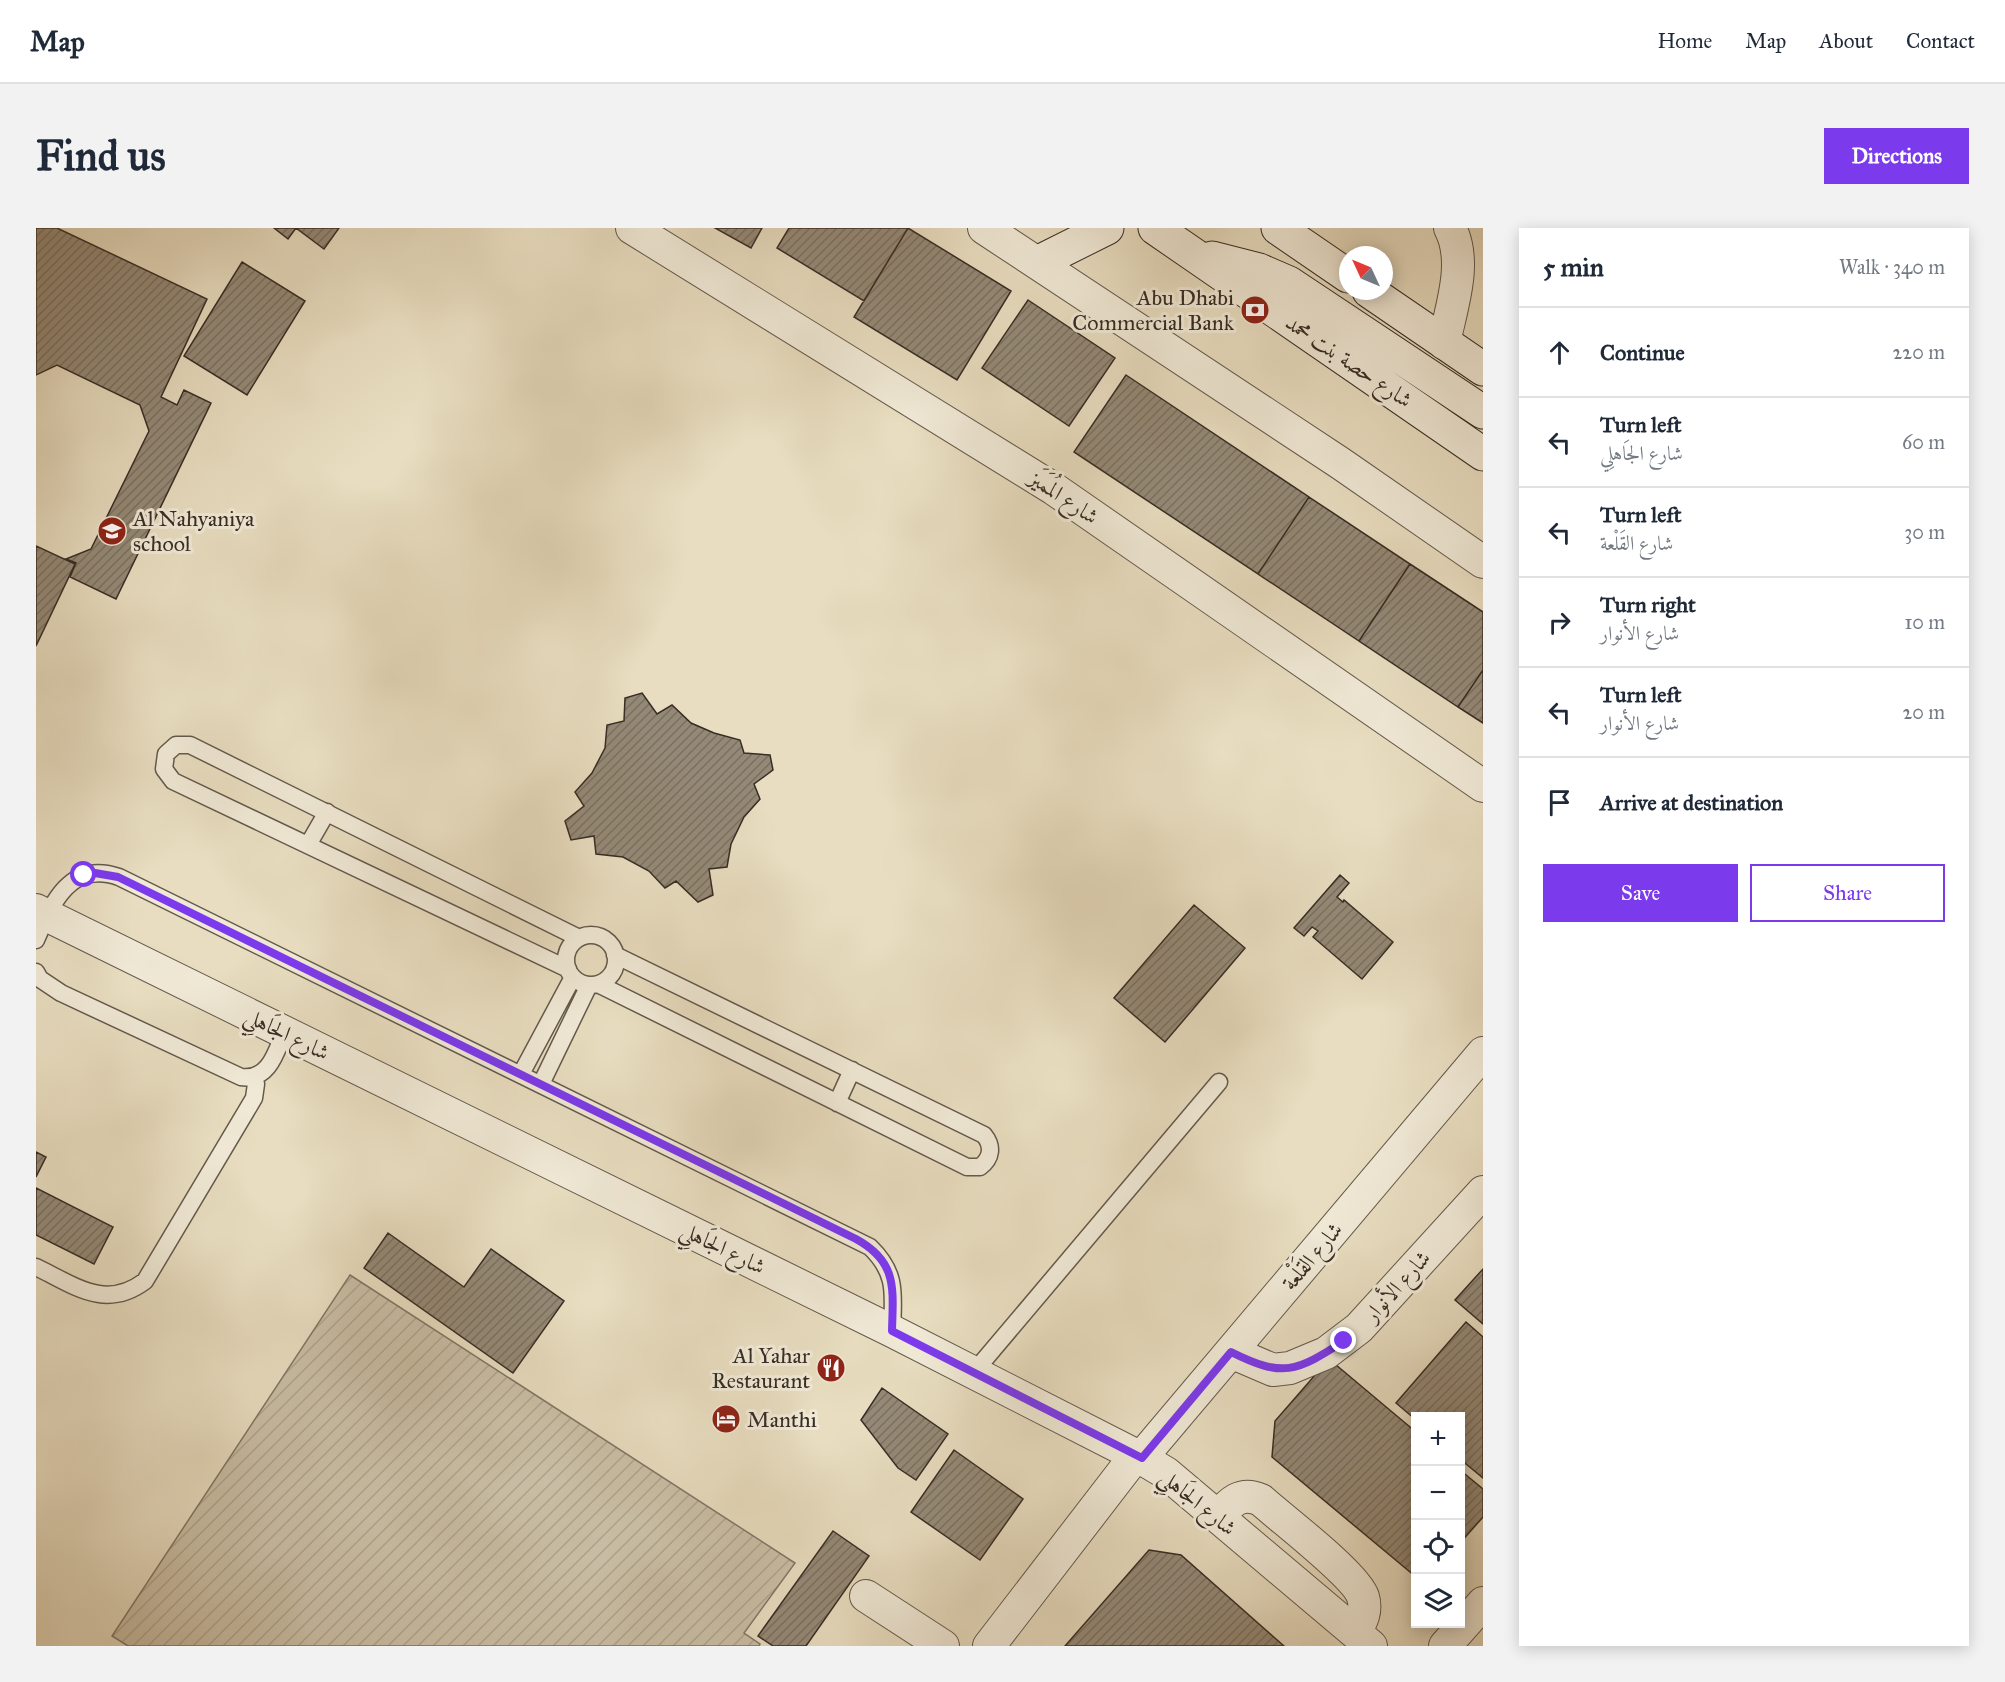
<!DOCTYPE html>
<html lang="en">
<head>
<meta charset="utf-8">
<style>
	body { margin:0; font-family:"IM FELL Great Primer",Amiri,serif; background:#f2f2f3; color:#1f2937 }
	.controls { position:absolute; right:18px; bottom:18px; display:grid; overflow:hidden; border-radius:0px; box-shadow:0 3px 15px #0003 }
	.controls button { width:54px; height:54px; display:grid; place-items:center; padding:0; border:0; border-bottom:2px solid #e0e1e3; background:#fff; color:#1f2937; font:30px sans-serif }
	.compass { position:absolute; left:1303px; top:18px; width:54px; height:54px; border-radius:50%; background:#fff; box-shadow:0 3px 15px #0003; rotate:314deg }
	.stop { position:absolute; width:18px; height:18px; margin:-14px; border:4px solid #7c3aed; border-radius:50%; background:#fff }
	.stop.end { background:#7c3aed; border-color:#fff; box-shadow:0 2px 6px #0008 }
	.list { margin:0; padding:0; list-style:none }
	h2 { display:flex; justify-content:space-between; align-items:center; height:78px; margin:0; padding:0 24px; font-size:26px }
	h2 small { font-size:20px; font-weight:400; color:#747a83 }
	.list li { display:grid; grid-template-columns:39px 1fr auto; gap:18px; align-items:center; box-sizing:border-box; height:90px; padding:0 24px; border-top:2px solid #e0e1e3 }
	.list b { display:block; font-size:22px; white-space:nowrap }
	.list p { margin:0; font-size:20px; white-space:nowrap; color:#747a83 }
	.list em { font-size:20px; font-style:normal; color:#747a83 }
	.actions { display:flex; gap:12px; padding:18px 24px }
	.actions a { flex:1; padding:14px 0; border:2px solid #7c3aed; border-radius:0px; text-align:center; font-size:21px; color:#7c3aed }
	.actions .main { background:#7c3aed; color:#fff }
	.icon { flex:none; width:33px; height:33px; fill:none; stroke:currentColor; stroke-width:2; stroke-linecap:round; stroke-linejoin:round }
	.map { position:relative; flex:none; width:1447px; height:1418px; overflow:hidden; border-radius:0px }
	header { display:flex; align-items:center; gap:36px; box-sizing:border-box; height:84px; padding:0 30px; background:#fff; border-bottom:2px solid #e0e1e3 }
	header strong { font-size:28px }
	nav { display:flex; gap:33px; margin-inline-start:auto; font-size:21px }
	.intro { display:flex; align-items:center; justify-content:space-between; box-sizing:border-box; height:144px; padding:0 36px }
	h1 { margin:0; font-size:42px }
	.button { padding:15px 27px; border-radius:0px; background:#7c3aed; color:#fff; font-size:21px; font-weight:700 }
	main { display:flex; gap:36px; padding:0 36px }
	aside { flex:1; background:#fff; border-radius:0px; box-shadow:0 3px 15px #0003 }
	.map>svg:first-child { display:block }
</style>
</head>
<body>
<header>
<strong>Map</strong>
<nav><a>Home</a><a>Map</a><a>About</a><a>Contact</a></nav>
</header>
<div class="intro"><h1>Find us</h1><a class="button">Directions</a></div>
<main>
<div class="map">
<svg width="1447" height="1418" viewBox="0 0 1447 1418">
	<defs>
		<pattern id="garden-furrows" width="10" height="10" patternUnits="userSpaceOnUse" patternTransform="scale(1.5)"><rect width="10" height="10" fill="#cabfa6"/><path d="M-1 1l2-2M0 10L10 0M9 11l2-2" fill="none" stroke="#aea48f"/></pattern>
		<pattern id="building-hatch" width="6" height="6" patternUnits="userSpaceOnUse" patternTransform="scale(1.5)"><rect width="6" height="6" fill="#948976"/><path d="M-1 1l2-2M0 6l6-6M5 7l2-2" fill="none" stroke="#7a7061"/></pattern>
	</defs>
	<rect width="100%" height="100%" fill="#e8ddc0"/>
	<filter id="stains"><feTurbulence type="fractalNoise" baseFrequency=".00333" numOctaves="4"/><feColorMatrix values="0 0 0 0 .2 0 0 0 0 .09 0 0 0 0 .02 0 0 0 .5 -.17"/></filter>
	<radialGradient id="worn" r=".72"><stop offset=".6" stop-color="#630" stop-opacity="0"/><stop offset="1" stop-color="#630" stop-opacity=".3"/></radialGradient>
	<path fill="url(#garden-furrows)" stroke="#817666" stroke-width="1.5" d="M314,1047L759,1335L708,1405L724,1416L723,1418H92L76,1408Z"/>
	<path fill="url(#building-hatch)" stroke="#382d25" stroke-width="1.5" d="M0,0H21L171,71L125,169L141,177L148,162L175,175L80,371L34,349L40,335L30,331L55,321L113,203L104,177L21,137L0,147Z
		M238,0H260L252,11Z
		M260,0H303L288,21Z
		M679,0H726L715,20Z
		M753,0H872L828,73L741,20Z
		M872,0L975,63L921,152L818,89Z
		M206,34L269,73L211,167L148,128Z
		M992,72L1079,130L1033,198L946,140Z
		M1090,147L1273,269L1222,346L1038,224Z
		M1273,269L1374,336L1323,413L1222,346Z
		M0,318L39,336L0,418Z
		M1374,336L1447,384V442L1422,479L1323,413Z
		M1447,442V495L1422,479Z
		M606,465L621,486L636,477L655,495L678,505L704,512L708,525L734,527L737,542L718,556L724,571L708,589L695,616L691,639L673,641L677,667L662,674L640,653L629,660L613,643L587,629L560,626L558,608L535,612L529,593L548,578L539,564L556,545L569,520L571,497L588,493L589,470Z
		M1304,647L1313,655L1301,669L1307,674L1308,672L1357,714L1326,751L1277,709L1282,703L1276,699L1268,708L1258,700Z
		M1158,677L1209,720L1129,814L1078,770Z
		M0,924L10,929L0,949Z
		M0,960L77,999L58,1036L0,1007Z
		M352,1005L428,1059L455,1021L528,1073L477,1145L328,1040Z
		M1447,1041V1096L1419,1072Z
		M1430,1094L1447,1109V1250L1424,1231V1188H1380V1192L1360,1175Z
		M1293,1131L1380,1204V1349L1236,1229L1239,1193Z
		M846,1160L912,1206L880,1252L862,1240L825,1192Z
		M918,1222L987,1271L944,1332L875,1284Z
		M1424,1242L1447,1261V1289L1424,1315Z
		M797,1303L833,1328L770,1418H737L722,1408Z
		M1113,1322L1145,1327L1248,1418H1029Z"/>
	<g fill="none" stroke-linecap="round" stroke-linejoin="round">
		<g stroke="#64594c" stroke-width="19">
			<path id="lane" d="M272,617L291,584
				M530 732a25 25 0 1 1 50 0a25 25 0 1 1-50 0Z
				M0,712C16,675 34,632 83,649L834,1019C862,1046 857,1067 856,1103
				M532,741L137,553L128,541L130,526L140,517H154L543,710
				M0,744L4,751L25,765L205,849C233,853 240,824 248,805
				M562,756L931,939H944C956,930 957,918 948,907L579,727
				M485,846L537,749
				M505,856L553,757
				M801,875L816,842
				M0,1039C38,1057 69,1083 109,1053L218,870L220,856L217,849
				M938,1144L1183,854"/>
		</g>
		<g stroke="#64594c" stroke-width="34">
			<path id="street" d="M596,0L1018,261L1447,558
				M948,0L1304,235L1447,334
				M1408,115C1415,80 1432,34 1414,0
				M0,682L856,1103L1105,1230L1130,1245L1335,1418
				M1195,1124L1237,1142L1254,1140L1290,1125L1323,1100L1447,964
				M1105,1230L1447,825
				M1182,1289C1194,1274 1205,1263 1225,1272C1246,1291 1320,1347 1327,1369C1331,1383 1326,1393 1319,1404
				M830,1368L907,1418
				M953,1418L1100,1227
				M1409,1418L1447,1375"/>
		</g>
		<g stroke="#382d25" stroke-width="35">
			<path id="secondary" d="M1119,0L1447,226
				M1242,0L1312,48
				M1176,30L1223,42L1253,55L1447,184
				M1003,34L1071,0
				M1333,63L1447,141"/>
		</g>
		<use href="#lane" stroke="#f0e9d6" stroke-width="16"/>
		<use href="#street" stroke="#f0e9d6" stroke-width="32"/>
		<use href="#secondary" stroke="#f0e9d6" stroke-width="33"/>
	</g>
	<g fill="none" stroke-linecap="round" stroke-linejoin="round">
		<path stroke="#7c3aed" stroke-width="8" d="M48,647L59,645L82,649L820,1011C862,1034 857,1061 856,1103L1106,1230L1195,1124C1247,1150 1260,1144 1308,1113"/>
	</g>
	<defs>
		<g id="bank-disc" transform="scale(1.5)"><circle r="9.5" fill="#8f2418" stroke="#f0e9d6"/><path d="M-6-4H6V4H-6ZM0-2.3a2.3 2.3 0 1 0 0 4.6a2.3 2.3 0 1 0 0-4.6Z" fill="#fff"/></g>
		<g id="school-disc" transform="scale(1.5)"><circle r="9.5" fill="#8f2418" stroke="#f0e9d6"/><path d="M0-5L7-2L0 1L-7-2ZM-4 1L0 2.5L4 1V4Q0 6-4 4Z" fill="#fff"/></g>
		<g id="restaurant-disc" transform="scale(1.5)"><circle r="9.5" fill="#8f2418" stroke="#f0e9d6"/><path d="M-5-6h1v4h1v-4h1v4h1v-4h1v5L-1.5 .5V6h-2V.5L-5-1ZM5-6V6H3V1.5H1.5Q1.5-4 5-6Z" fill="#fff"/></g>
		<g id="hotel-disc" transform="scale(1.5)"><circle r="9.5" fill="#8f2418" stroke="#f0e9d6"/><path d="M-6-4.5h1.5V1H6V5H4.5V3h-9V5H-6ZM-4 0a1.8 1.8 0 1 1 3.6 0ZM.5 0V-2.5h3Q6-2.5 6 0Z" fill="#fff"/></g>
	</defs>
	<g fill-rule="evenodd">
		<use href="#bank-disc" x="1219" y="82"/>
		<use href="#school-disc" x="76" y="303"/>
		<use href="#restaurant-disc" x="795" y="1140"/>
		<use href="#hotel-disc" x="690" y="1191"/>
	</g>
	<g text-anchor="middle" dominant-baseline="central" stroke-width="6" stroke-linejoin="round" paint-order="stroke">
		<g font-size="22" fill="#382d25" stroke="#f0e9d6" text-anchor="end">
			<text x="1198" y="69">Abu Dhabi<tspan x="1198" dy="25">Commercial Bank</tspan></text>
			<text x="97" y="290" text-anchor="start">Al Nahyaniya<tspan x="97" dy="25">school</tspan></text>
			<text x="774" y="1127">Al Yahar<tspan x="774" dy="25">Restaurant</tspan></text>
			<text x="711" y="1191" text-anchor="start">Manthi</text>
		</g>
		<g font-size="22" fill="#382d25" stroke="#f0e9d6">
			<text transform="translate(1313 133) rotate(34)">شارع حصة بنت محمد</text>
			<text transform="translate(1028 269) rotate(34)">شارع المُمَيَز</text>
			<text transform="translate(251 806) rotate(26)">شارع الجَاهلِي</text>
			<text transform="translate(687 1020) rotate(26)">شارع الجَاهلِي</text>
			<text transform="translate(1276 1028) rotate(-50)">شارع القَلْعة</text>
			<text transform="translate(1361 1058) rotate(-48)">شارع الأنوار</text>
			<text transform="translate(1162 1274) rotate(39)">شارع الجَاهلِي</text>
		</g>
	</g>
	<rect width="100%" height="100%" filter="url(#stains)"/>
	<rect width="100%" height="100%" fill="url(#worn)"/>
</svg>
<div class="controls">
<button>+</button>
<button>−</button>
<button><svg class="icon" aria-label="locate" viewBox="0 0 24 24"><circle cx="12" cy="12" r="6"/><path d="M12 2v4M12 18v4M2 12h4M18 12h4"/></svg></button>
<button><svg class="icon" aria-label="layers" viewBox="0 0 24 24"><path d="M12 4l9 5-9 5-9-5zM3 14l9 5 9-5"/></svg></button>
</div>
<svg class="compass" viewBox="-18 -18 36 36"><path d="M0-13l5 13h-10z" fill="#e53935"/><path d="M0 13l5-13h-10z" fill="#747a83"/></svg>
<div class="stop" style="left:48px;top:647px"></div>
<div class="stop end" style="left:1308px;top:1113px"></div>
</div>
<aside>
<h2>5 min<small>Walk · 340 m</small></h2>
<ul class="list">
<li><svg class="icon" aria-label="ahead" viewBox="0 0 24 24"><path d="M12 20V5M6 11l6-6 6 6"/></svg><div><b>Continue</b></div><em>220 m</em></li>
<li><svg class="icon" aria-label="left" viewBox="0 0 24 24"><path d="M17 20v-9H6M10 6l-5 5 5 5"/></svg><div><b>Turn left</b><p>شارع الجَاهلِي</p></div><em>60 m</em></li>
<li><svg class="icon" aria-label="left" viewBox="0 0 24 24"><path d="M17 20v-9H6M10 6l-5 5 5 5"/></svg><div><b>Turn left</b><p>شارع القَلْعة</p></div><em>30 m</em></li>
<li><svg class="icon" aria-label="right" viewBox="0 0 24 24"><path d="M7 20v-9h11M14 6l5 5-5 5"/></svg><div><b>Turn right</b><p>شارع الأنوار</p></div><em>10 m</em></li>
<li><svg class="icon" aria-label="left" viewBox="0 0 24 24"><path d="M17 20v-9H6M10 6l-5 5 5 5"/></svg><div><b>Turn left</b><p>شارع الأنوار</p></div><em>20 m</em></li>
<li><svg class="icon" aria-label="arrive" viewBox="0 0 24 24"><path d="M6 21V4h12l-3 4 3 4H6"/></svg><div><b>Arrive at destination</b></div></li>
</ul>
<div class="actions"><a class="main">Save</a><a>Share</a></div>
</aside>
</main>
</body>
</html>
